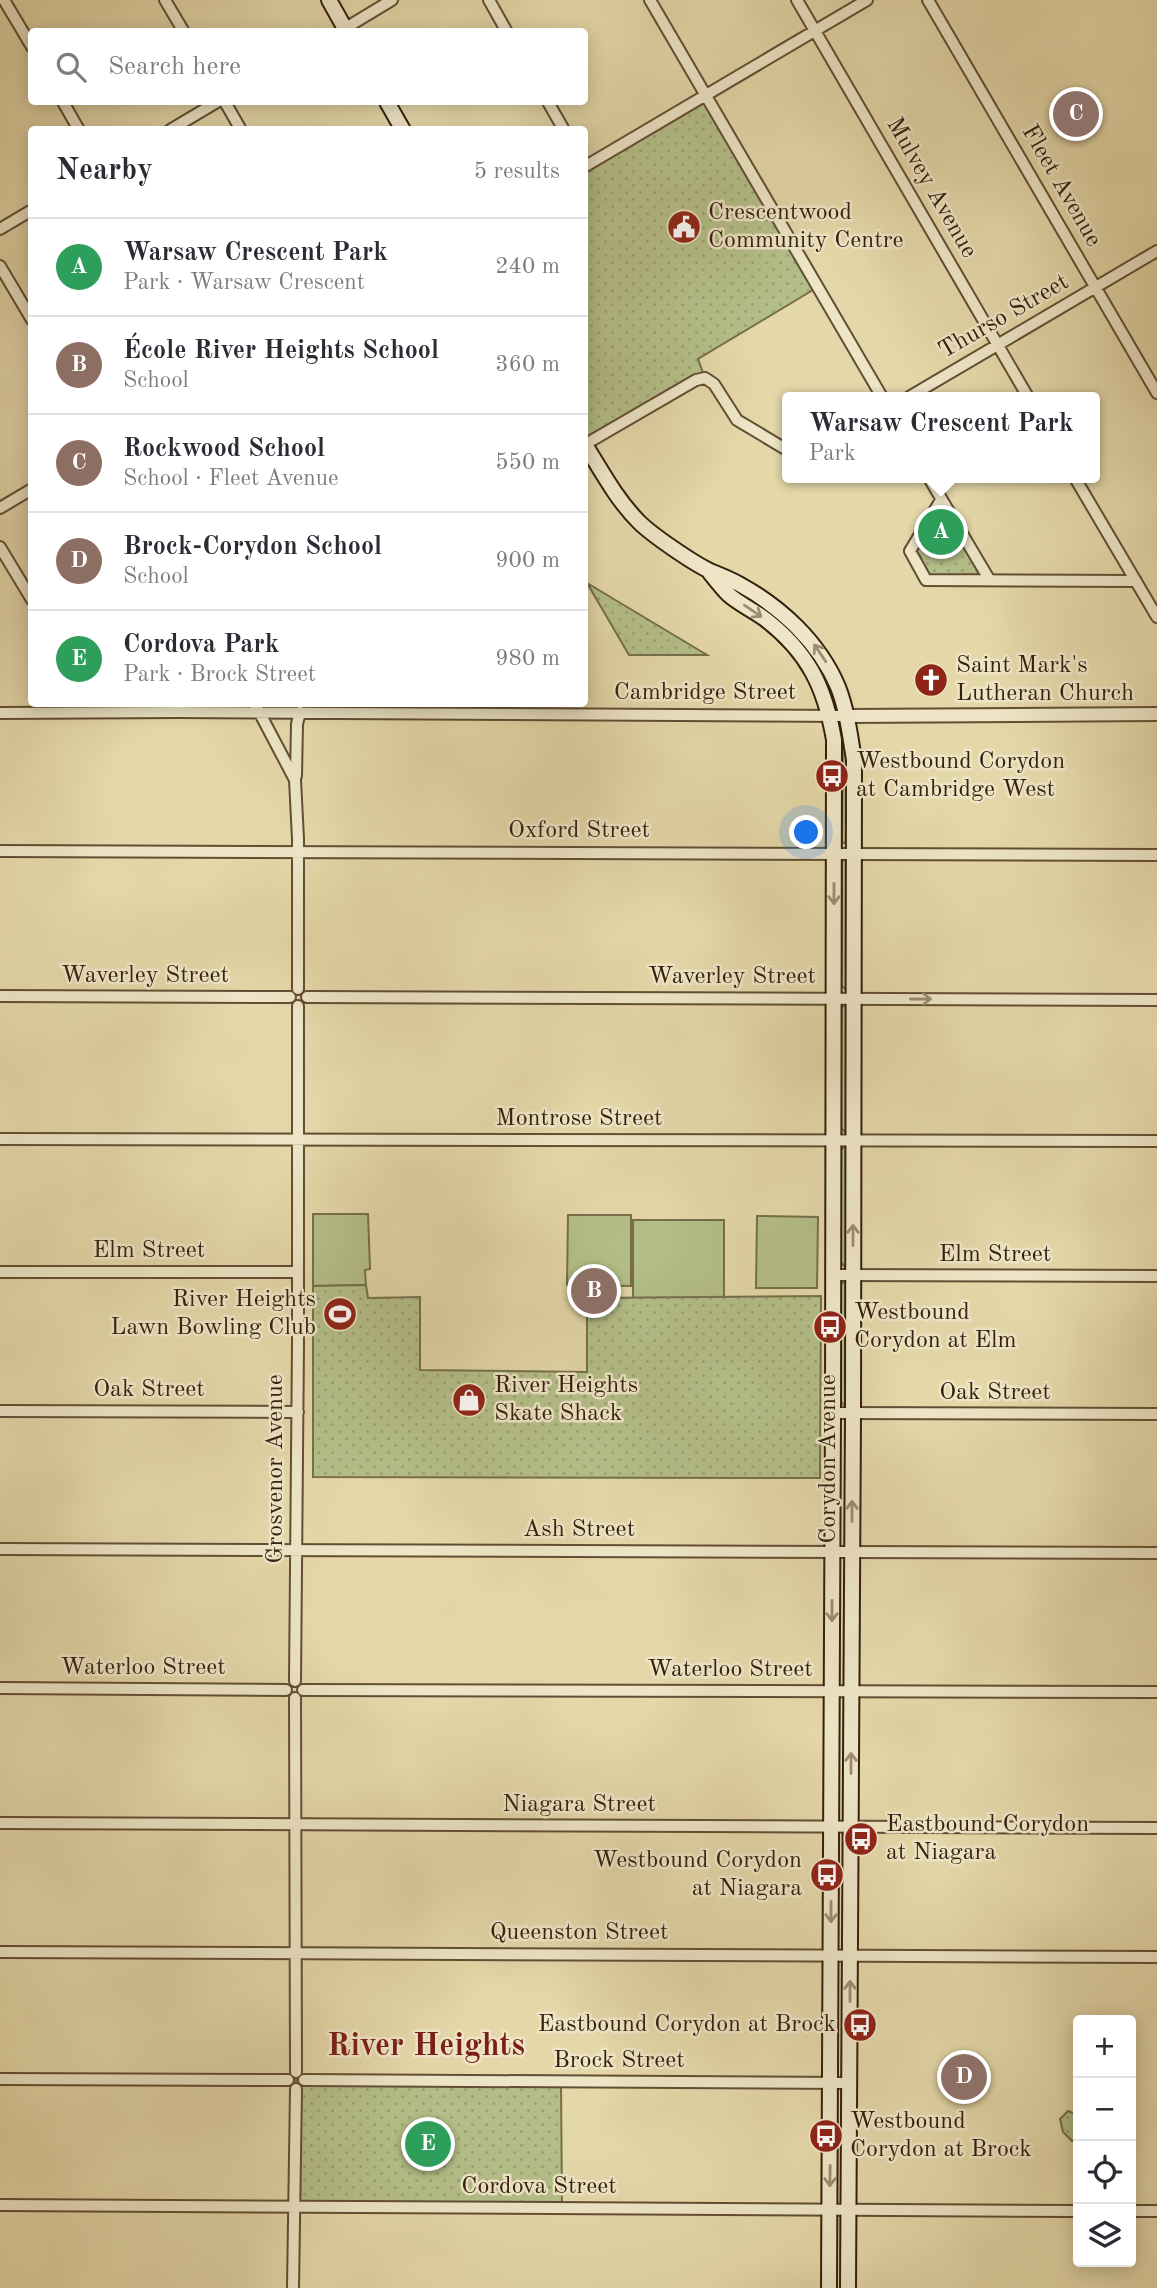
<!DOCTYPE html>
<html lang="en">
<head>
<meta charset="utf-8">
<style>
	body { margin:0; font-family:"Old Standard TT",serif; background:#f2f2f3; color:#2b2b33 }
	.controls { position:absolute; right:21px; bottom:21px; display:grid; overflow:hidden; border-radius:7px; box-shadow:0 4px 18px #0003 }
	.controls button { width:63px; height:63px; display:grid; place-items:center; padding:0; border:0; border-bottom:2px solid #e1e1e2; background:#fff; color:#2b2b33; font:35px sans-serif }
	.you { position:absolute; left:807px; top:833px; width:24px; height:24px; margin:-18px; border:5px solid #fff; border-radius:50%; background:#1a73e8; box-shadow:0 0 0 10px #1a73e833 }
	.badge { display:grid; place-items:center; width:46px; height:46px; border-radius:50%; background:#d93025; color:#fff; font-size:23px; font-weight:700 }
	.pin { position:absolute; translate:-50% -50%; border:4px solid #fff; box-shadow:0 2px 7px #0006 }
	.popup { position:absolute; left:782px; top:392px; width:318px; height:91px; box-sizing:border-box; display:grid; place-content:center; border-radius:7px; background:#fff; filter:drop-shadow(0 2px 5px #0005); font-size:23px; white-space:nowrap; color:#7c7c81 }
	.popup b { font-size:26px; color:#2b2b33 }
	.popup::after { content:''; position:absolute; left:50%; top:100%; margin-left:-14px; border:14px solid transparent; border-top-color:#fff }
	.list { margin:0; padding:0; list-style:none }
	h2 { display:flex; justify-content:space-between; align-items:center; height:91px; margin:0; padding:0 28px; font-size:30px }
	h2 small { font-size:23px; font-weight:400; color:#7c7c81 }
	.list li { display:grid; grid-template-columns:46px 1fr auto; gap:21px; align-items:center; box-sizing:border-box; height:98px; padding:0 28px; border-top:2px solid #e1e1e2 }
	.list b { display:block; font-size:26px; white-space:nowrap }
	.list p { margin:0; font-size:23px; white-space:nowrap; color:#7c7c81 }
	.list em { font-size:23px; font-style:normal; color:#7c7c81 }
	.icon { flex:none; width:38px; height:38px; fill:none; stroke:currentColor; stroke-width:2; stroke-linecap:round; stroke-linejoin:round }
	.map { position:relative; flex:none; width:1157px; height:2288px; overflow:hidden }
	.search { position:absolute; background:#fff; box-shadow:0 4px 18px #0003; left:28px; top:28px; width:560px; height:77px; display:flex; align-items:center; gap:18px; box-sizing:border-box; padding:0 24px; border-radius:7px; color:#7c7c81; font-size:26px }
	.panel { position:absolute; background:#fff; box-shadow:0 4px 18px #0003; left:28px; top:126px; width:560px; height:581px; border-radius:7px }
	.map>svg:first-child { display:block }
</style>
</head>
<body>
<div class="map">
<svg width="1157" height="2288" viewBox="0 0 1157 2288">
	<defs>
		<pattern id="park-dots" width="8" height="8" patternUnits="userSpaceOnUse" patternTransform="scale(1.75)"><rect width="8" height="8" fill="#b4be88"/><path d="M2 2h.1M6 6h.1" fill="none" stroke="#9ba374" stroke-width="1.8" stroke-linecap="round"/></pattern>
	</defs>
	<rect width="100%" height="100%" fill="#e4d7a8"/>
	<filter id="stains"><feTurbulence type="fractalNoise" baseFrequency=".00286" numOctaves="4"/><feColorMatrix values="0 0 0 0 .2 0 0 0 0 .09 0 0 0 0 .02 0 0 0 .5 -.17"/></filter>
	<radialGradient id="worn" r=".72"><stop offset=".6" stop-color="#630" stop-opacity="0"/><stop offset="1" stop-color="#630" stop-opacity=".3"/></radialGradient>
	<path fill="#b4be88" stroke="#756f4a" stroke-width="2" d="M843,732L847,748L849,842L847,844L842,842V838Z
		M844,859H847L848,989L846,990L841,985L842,861Z
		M845,1005H848V1131L845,1132L841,1128V1009Z
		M845,1146L847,1147V1265L844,1266L840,1260L841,1150Z
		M313,1214H368L370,1269L365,1270L366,1285L313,1286Z
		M568,1215H631V1286L567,1285Z
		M757,1216L818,1217L817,1288H756Z
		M633,1220H724V1348L633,1349Z
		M845,1281L847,1283L846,1404L844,1405L840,1401V1285Z"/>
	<path fill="url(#park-dots)" stroke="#756f4a" stroke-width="2" d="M705,95L818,287L698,359L705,378L585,443V167Z
		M941,500L989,579L926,580L910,551Z
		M587,583L707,655H629Z
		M366,1285L368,1298L420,1297V1370L587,1372V1298L821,1296L820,1478L313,1477V1286Z
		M296,2080L561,2082L562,2208L294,2207Z
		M1068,2111L1078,2115V2141H1072L1063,2132L1060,2119Z"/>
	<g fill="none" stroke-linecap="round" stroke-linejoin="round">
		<g stroke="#624e33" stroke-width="14">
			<path id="minor" d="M4,0L32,47
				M165,0L184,32
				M489,0L507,32
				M650,0L882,397
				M797,0L1028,397
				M928,0L1157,393
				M339,32L392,0
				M63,102L79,130
				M225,102L241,130
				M548,102L564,130
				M170,130L217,102
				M584,167L867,0
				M0,229L32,210
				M0,266L32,320
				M909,397L1157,251
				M584,445L696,380L705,378L714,384L737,420L787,450
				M929,478L989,579
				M1075,478L1157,617
				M941,500L910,551L926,580L1136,581
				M0,508L32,489
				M0,547L32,600
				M255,704L295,780L298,839V989
				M0,713L178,712L847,716
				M296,776L297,724L300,712
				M0,851L1157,855
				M0,996L290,997
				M307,997L1157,1000
				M0,1139L1157,1141
				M0,1272H298
				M833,1275L1157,1276
				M0,1411L298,1412
				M833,1413L1157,1414
				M0,1549L1157,1553
				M295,1681L298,1344V1006
				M0,1688L286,1690
				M303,1690L1157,1692
				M295,1698L296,2072
				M0,1823L1157,1828
				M0,1952L1157,1957
				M0,2079L288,2080
				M304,2080L850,2083
				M0,2205L1078,2211
				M1131,2211H1157
				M293,2288L296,2089"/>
		</g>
		<g stroke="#624e33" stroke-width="16">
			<path id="tertiary" d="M847,716L1157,714"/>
		</g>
		<g stroke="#36200c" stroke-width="18">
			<path id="secondary" d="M329,0L347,32
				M387,102L403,130
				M584,443C601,470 616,499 639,522C652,535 693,563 710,571C720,575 730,579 739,584C781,607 819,642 838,687C847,710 850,735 854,760L853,1413L848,2288
				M710,573C716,580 722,588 728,594C739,604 753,610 765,619C808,652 825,687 834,740L833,1413L829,2288"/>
		</g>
		<use href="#minor" stroke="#ede5c6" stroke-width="10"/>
		<use href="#tertiary" stroke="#ede5c6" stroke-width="12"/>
		<use href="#secondary" stroke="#ede5c6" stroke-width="14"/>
	</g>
	<defs><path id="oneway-shaft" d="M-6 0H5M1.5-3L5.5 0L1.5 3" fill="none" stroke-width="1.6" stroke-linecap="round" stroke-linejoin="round" transform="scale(1.75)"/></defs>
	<g stroke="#9b8c72">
		<use href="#oneway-shaft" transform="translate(753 611) rotate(34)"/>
		<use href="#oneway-shaft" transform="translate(820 653) rotate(-124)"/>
		<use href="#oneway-shaft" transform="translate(834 894) rotate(90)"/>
		<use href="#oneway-shaft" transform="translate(921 999)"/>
		<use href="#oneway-shaft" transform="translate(853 1235) rotate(-90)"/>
		<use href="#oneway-shaft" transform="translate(852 1511) rotate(-90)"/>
		<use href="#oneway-shaft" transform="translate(832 1611) rotate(90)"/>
		<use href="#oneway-shaft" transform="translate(851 1763) rotate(-90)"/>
		<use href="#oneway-shaft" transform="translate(831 1912) rotate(90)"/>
		<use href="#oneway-shaft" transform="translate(850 1991) rotate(-90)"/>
		<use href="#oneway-shaft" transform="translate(830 2176) rotate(91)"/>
	</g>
	<defs>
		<g id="civic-disc" transform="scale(1.75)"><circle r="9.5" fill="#8f2418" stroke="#ede5c6"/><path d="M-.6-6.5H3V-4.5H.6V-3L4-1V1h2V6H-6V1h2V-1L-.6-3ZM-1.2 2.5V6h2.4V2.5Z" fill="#fff"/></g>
		<g id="church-disc" transform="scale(1.75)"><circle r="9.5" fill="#8f2418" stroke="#ede5c6"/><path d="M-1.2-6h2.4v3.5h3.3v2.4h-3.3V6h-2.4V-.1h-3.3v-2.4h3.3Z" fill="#fff"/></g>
		<g id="bus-disc" transform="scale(1.75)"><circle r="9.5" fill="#8f2418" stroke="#ede5c6"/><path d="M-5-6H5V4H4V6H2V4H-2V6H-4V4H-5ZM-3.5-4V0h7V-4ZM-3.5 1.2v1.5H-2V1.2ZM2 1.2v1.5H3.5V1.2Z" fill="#fff"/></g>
		<g id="stadium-disc" transform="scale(1.75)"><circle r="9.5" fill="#8f2418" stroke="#ede5c6"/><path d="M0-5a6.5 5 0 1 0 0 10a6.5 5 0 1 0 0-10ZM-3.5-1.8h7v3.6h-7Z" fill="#fff"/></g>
		<g id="shop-disc" transform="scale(1.75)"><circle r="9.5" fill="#8f2418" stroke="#ede5c6"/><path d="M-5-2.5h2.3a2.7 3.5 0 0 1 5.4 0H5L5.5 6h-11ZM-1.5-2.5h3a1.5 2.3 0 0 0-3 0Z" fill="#fff"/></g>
	</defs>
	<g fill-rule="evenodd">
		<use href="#civic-disc" x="684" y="227"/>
		<use href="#church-disc" x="931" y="680"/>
		<use href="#bus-disc" x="832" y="776"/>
		<use href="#stadium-disc" x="340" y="1314"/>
		<use href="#bus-disc" x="830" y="1327"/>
		<use href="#shop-disc" x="469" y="1400"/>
		<use href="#bus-disc" x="861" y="1839"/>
		<use href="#bus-disc" x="827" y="1875"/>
		<use href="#bus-disc" x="860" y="2025"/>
		<use href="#bus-disc" x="826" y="2136"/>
	</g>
	<g text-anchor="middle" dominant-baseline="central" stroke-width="5" stroke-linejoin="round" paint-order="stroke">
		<g font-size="24" fill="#36200c" stroke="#ede5c6">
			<text transform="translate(1061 186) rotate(60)">Fleet Avenue</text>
			<text transform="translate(931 188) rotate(60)">Mulvey Avenue</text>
			<text transform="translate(1004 317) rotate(-30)">Thurso Street</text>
			<text x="705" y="693">Cambridge Street</text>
			<text x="579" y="831">Oxford Street</text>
			<text x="145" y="976">Waverley Street</text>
			<text x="732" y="977">Waverley Street</text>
			<text x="579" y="1119">Montrose Street</text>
			<text x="149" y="1251">Elm Street</text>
			<text x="995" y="1255">Elm Street</text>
			<text x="149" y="1390">Oak Street</text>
			<text x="995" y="1393">Oak Street</text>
			<text transform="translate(829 1459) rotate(-90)">Corydon Avenue</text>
			<text transform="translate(276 1469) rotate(-90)">Grosvenor Avenue</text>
			<text x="579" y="1530">Ash Street</text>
			<text x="143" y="1668">Waterloo Street</text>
			<text x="730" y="1670">Waterloo Street</text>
			<text x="579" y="1805">Niagara Street</text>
			<text x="579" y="1933">Queenston Street</text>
			<text x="619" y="2061">Brock Street</text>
			<text x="539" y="2187">Cordova Street</text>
		</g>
		<g font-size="24" fill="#36200c" stroke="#ede5c6" text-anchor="start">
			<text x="708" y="213">Crescentwood<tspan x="708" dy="28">Community Centre</tspan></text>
			<text x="956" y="666">Saint Mark's<tspan x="956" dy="28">Lutheran Church</tspan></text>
			<text x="856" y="762">Westbound Corydon<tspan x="856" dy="28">at Cambridge West</tspan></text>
			<text x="316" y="1300" text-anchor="end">River Heights<tspan x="316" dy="28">Lawn Bowling Club</tspan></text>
			<text x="854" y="1313">Westbound<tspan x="854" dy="28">Corydon at Elm</tspan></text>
			<text x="494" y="1386">River Heights<tspan x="494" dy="28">Skate Shack</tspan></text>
			<text x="886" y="1825">Eastbound Corydon<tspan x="886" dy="28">at Niagara</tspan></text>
			<text x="802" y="1861" text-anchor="end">Westbound Corydon<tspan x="802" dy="28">at Niagara</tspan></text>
			<text x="836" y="2025" text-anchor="end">Eastbound Corydon at Brock</text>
			<text x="850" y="2122">Westbound<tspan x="850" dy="28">Corydon at Brock</tspan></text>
		</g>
		<g font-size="32" font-weight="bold" fill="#7a1f14" stroke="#ede5c6">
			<text x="426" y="2047">River Heights</text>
		</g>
	</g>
	<rect width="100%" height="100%" filter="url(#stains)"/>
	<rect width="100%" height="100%" fill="url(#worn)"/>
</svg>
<div class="controls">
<button>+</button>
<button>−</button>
<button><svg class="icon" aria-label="locate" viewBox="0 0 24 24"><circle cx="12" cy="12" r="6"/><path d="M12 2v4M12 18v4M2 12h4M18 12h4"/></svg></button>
<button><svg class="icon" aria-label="layers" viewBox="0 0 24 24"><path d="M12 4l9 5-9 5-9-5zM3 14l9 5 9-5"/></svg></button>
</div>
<div class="you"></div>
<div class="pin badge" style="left:941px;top:532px;background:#2e9e5b">A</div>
<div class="popup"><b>Warsaw Crescent Park</b>Park</div>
<div class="pin badge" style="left:594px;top:1291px;background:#8d6e63">B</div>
<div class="pin badge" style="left:1076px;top:114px;background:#8d6e63">C</div>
<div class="pin badge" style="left:964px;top:2077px;background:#8d6e63">D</div>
<div class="pin badge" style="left:428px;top:2144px;background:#2e9e5b">E</div>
<div class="search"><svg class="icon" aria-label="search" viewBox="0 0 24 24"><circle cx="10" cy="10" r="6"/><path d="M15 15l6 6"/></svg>Search here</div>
<section class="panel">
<h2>Nearby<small>5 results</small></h2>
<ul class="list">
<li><span class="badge" style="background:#2e9e5b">A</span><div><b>Warsaw Crescent Park</b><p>Park · Warsaw Crescent</p></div><em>240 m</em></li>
<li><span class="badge" style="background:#8d6e63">B</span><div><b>École River Heights School</b><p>School</p></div><em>360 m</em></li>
<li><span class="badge" style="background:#8d6e63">C</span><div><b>Rockwood School</b><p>School · Fleet Avenue</p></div><em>550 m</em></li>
<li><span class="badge" style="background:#8d6e63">D</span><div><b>Brock-Corydon School</b><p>School</p></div><em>900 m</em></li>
<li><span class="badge" style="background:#2e9e5b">E</span><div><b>Cordova Park</b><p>Park · Brock Street</p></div><em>980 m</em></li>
</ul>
</section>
</div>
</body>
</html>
